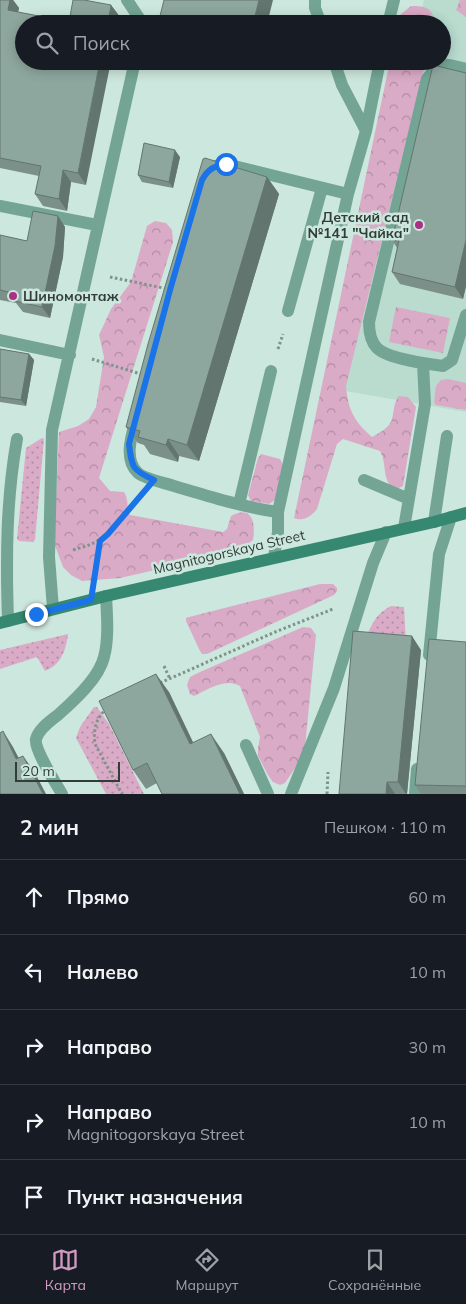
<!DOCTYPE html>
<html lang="ru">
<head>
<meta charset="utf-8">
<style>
	body { margin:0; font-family:Mulish,sans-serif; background:#20242c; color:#f1f3f6 }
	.scale { position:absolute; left:15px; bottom:12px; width:105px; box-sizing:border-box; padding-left:5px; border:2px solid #323d39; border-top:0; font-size:14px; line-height:18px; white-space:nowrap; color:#323d39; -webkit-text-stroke:4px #cce7dd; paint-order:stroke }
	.stop { position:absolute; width:15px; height:15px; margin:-11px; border:4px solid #1a73e8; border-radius:50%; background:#fff }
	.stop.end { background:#1a73e8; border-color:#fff; box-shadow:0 1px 5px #0008 }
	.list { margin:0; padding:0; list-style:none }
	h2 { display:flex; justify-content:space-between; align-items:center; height:65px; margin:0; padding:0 20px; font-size:21px }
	h2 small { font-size:16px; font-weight:400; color:#9ea1a6 }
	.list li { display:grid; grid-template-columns:32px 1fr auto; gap:15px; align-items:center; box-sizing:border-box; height:75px; padding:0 20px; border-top:1px solid #363941 }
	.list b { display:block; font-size:19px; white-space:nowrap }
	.list p { margin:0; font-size:16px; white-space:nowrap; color:#9ea1a6 }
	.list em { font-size:16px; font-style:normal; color:#9ea1a6 }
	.icon { flex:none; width:28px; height:28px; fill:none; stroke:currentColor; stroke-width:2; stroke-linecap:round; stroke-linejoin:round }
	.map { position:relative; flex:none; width:466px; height:794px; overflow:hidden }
	.search { position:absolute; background:#171b24; box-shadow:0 2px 12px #0003; left:15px; right:15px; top:15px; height:55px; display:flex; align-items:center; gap:12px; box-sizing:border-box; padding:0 18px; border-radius:28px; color:#9ea1a6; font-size:19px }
	.sheet { height:440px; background:#171b24 }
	nav { display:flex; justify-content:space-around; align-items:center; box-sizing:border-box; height:70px; border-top:1px solid #363941; background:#171b24; font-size:14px; color:#9ea1a6 }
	nav a { display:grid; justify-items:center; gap:2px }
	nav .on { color:#d19bc3 }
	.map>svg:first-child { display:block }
</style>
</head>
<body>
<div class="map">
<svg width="466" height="794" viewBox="0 0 466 794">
	<defs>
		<pattern id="grass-dots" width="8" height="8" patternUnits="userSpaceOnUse" patternTransform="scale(1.25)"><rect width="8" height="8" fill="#daabc7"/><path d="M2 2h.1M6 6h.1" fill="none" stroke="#b18ca3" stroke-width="1.8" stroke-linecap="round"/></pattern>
		<pattern id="forest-crowns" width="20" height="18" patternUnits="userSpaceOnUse" patternTransform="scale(1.25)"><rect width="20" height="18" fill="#daabc7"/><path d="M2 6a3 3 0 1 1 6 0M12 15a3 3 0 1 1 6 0" fill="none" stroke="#b18ca3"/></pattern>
	</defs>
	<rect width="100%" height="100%" fill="#cce7dd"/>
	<path fill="#b9dccf" d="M424,0H466V412L334,389L410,61H442V24H418Z"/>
	<path fill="url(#grass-dots)" d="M42,438L44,439L35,540L33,542L19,541L17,539L26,448Z
		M391,606L404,607L406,643L367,635C373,622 377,613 391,606Z
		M68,634C66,650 61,665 45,671L37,657L0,669V650Z
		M94,707H97L109,724L144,794H106L76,738L80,727Z"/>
	<path fill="url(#forest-crowns)" d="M460,0H466V17L456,10Z
		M411,6C426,6 432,7 435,24H398L400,15Z
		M390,61H426L346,386C348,410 354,421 372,437C377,434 383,431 387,427C396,420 391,405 399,396L408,397L416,407L403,486L399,488L391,487C382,475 387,464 380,451L343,439L337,444L317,509C311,516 304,522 294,518Z
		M155,221L166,223L172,230L173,242L99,478L110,491L124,492C129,500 126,507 130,515L223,532L227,529L231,516C252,504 256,523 253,540L239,551L120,578L82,581L71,575L63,567L54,543L59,432L78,426L89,419L96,407L104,357L99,335L111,309L131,282L147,226Z
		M396,307L450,318L443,353L389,342Z
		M448,379L466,383V410L436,405L434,402L436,386L441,380Z
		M261,454L280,459L283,465L275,500L269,504L251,501L248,495L258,458Z
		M320,584H333L337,588V591L334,595L207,654H202L200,651L186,621V618L189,617Z
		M303,627L311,628L316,635L305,747L299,762L285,783L280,785L273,782L268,775L258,756V748L260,737L240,686C225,677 207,690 194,696L190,694L187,685L190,677L200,672Z"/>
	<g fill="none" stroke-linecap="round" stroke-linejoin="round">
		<path stroke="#7f928b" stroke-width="3" stroke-dasharray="2.5 2.5" stroke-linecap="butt" d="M110,277L168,289
			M278,349L283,334
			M92,359L144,375
			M73,550C109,541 115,527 137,500
			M95,575L100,541
			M164,666L170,679
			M160,683L275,632L333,609
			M107,708C96,718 93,729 95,744L122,794
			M327,794L328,772"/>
		<path stroke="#74a594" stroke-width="12" d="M127,0L143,24
			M315,0V8L321,24
			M388,24L394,0
			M334,61L342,85L366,131
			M466,69C445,64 440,60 427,79L369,322C369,331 371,342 377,348C388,359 428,364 443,366L452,360L466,315
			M210,169L216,166L226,164L348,194
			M0,206L97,225
			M288,311L322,188
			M0,340L70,355
			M136,419C132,434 123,460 138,473C145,479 165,483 174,486C208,496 242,507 278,512
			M364,480L409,499
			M239,504L271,371
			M434,522L447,436
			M404,528L425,404L423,364
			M274,557L278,532V512L348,194L366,131L380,61
			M53,609L49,557L52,430L135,61
			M8,621C6,560 6,500 17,439
			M429,655L439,554L451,517
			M246,745L268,794
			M62,794C56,783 34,750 36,739C39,728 52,720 59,714C75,700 99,678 104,657C109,639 107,615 106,596
			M291,794L334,688L373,563L386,532
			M415,794L417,769"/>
		<path stroke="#368870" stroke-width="12" d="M0,623L106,596L434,522L466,513"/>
	</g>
	<path fill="#7a9088" d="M0,0H13L19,8L18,12L69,22L111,5L120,17L118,24H24L86,185L71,182L67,211L43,206L35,194L39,176L0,168Z
		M466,73V286L463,299L400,284L392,272L397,248L392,240Z
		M180,157L173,188L142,182L138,175Z
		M267,177L279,194L199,461L179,456L178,462L150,454L144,445L138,443L126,427Z
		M58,216L65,227L63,257L50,318L23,312L16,303L0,300V235L27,241Z
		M0,349L29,354L34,360L26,406L0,402Z
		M466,642V794H421L415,785Z
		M421,650L407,794H339Z
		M169,692L193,743L224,753L244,794H162L157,783L146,789L133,770Z"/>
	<path fill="#63756f" d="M10,0H13L19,8L16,22L8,10Z
		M259,0H273L267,24H253Z
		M111,5L120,17L118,24H108Z
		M100,61H111L86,185L78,173Z
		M175,150L180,157L173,188L169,182Z
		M63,170L71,182L67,211L59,199Z
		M267,177L279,194L199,461L187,445Z
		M58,216L65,227L63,257L50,318L42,307Z
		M466,240V286L463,299L455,287Z
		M29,354L34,360L26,406L21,400Z
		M168,439L179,456L178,462L166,445Z
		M412,636L421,650L407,794H406L398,782Z
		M156,674L169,692L203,763L190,744Z
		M3,731L13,747L27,774L16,759Z
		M211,734L224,753L244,794H240Z
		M23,756L34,771L46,794H43Z
		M387,782L395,794H386Z"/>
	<path fill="#8ea79e" stroke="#63756f" d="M0,0H10L8,10L69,22L73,0H84L111,5L108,24H24V61H100L78,173L63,170L59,199L35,194L41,166L0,158Z
		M164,0H259L253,24H158Z
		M433,65L466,73V240L455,287L392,272L399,241L392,240Z
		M144,143L175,150L169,182L138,175Z
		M205,158L267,177L187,445L168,439L166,445L138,437L140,431L126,427L148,344L203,159Z
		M33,211L58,216L55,246L42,307L15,301L17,294L0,290V235L27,241Z
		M0,349L29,354L21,400L0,397Z
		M353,631L412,636L398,782H387L386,794H339Z
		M429,639L466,642V786L415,785Z
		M156,674L190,744L211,734L240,794H162L147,763L133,770L99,701Z
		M3,731L16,759L23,756L43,794H0V733Z"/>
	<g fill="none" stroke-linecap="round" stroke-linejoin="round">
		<path stroke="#1a73e8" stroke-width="6" d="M36,614L91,600L100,541L108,534L154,480C132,470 132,468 129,444L170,290L202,180C208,169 214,166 226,164"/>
	</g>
	<g fill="#a93085" stroke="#cce7dd" stroke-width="2">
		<circle cx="419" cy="225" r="5"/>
		<circle cx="13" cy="296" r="5"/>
	</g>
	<g text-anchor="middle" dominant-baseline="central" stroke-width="5" stroke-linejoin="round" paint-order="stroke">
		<g font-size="14" font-weight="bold" fill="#323d39" stroke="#cce7dd" text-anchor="end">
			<text x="409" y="217">Детский сад<tspan x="409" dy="16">№141 "Чайка"</tspan></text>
			<text x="23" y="296" text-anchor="start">Шиномонтаж</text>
		</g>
		<g font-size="14" fill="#323d39" stroke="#cce7dd">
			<text transform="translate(229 552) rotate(-13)">Magnitogorskaya Street</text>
		</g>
	</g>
</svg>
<div class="scale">20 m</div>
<div class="stop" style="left:226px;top:164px"></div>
<div class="stop end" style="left:36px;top:614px"></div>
<div class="search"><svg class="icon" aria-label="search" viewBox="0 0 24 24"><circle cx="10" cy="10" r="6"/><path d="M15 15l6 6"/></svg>Поиск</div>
</div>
<section class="sheet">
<h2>2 мин<small>Пешком · 110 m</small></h2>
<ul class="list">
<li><svg class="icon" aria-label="ahead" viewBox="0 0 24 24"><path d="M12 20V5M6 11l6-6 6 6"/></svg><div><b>Прямо</b></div><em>60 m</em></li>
<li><svg class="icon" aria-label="left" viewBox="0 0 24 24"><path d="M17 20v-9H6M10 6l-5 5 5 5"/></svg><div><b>Налево</b></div><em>10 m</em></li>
<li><svg class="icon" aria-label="right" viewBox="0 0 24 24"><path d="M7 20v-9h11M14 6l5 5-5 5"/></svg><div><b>Направо</b></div><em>30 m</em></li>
<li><svg class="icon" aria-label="right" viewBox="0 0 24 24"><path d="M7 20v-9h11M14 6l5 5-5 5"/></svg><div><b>Направо</b><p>Magnitogorskaya Street</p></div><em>10 m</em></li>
<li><svg class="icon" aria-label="arrive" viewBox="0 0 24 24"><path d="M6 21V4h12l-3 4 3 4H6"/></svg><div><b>Пункт назначения</b></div></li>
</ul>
</section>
<nav>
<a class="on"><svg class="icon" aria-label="map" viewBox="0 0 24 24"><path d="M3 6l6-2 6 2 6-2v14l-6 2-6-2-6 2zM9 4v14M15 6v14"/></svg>Карта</a>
<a><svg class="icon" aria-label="directions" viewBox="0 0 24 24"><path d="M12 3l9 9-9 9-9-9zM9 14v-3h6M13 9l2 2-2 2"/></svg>Маршрут</a>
<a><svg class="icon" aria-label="saved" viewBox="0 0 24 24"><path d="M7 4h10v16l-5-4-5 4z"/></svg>Сохранённые</a>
</nav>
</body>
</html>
